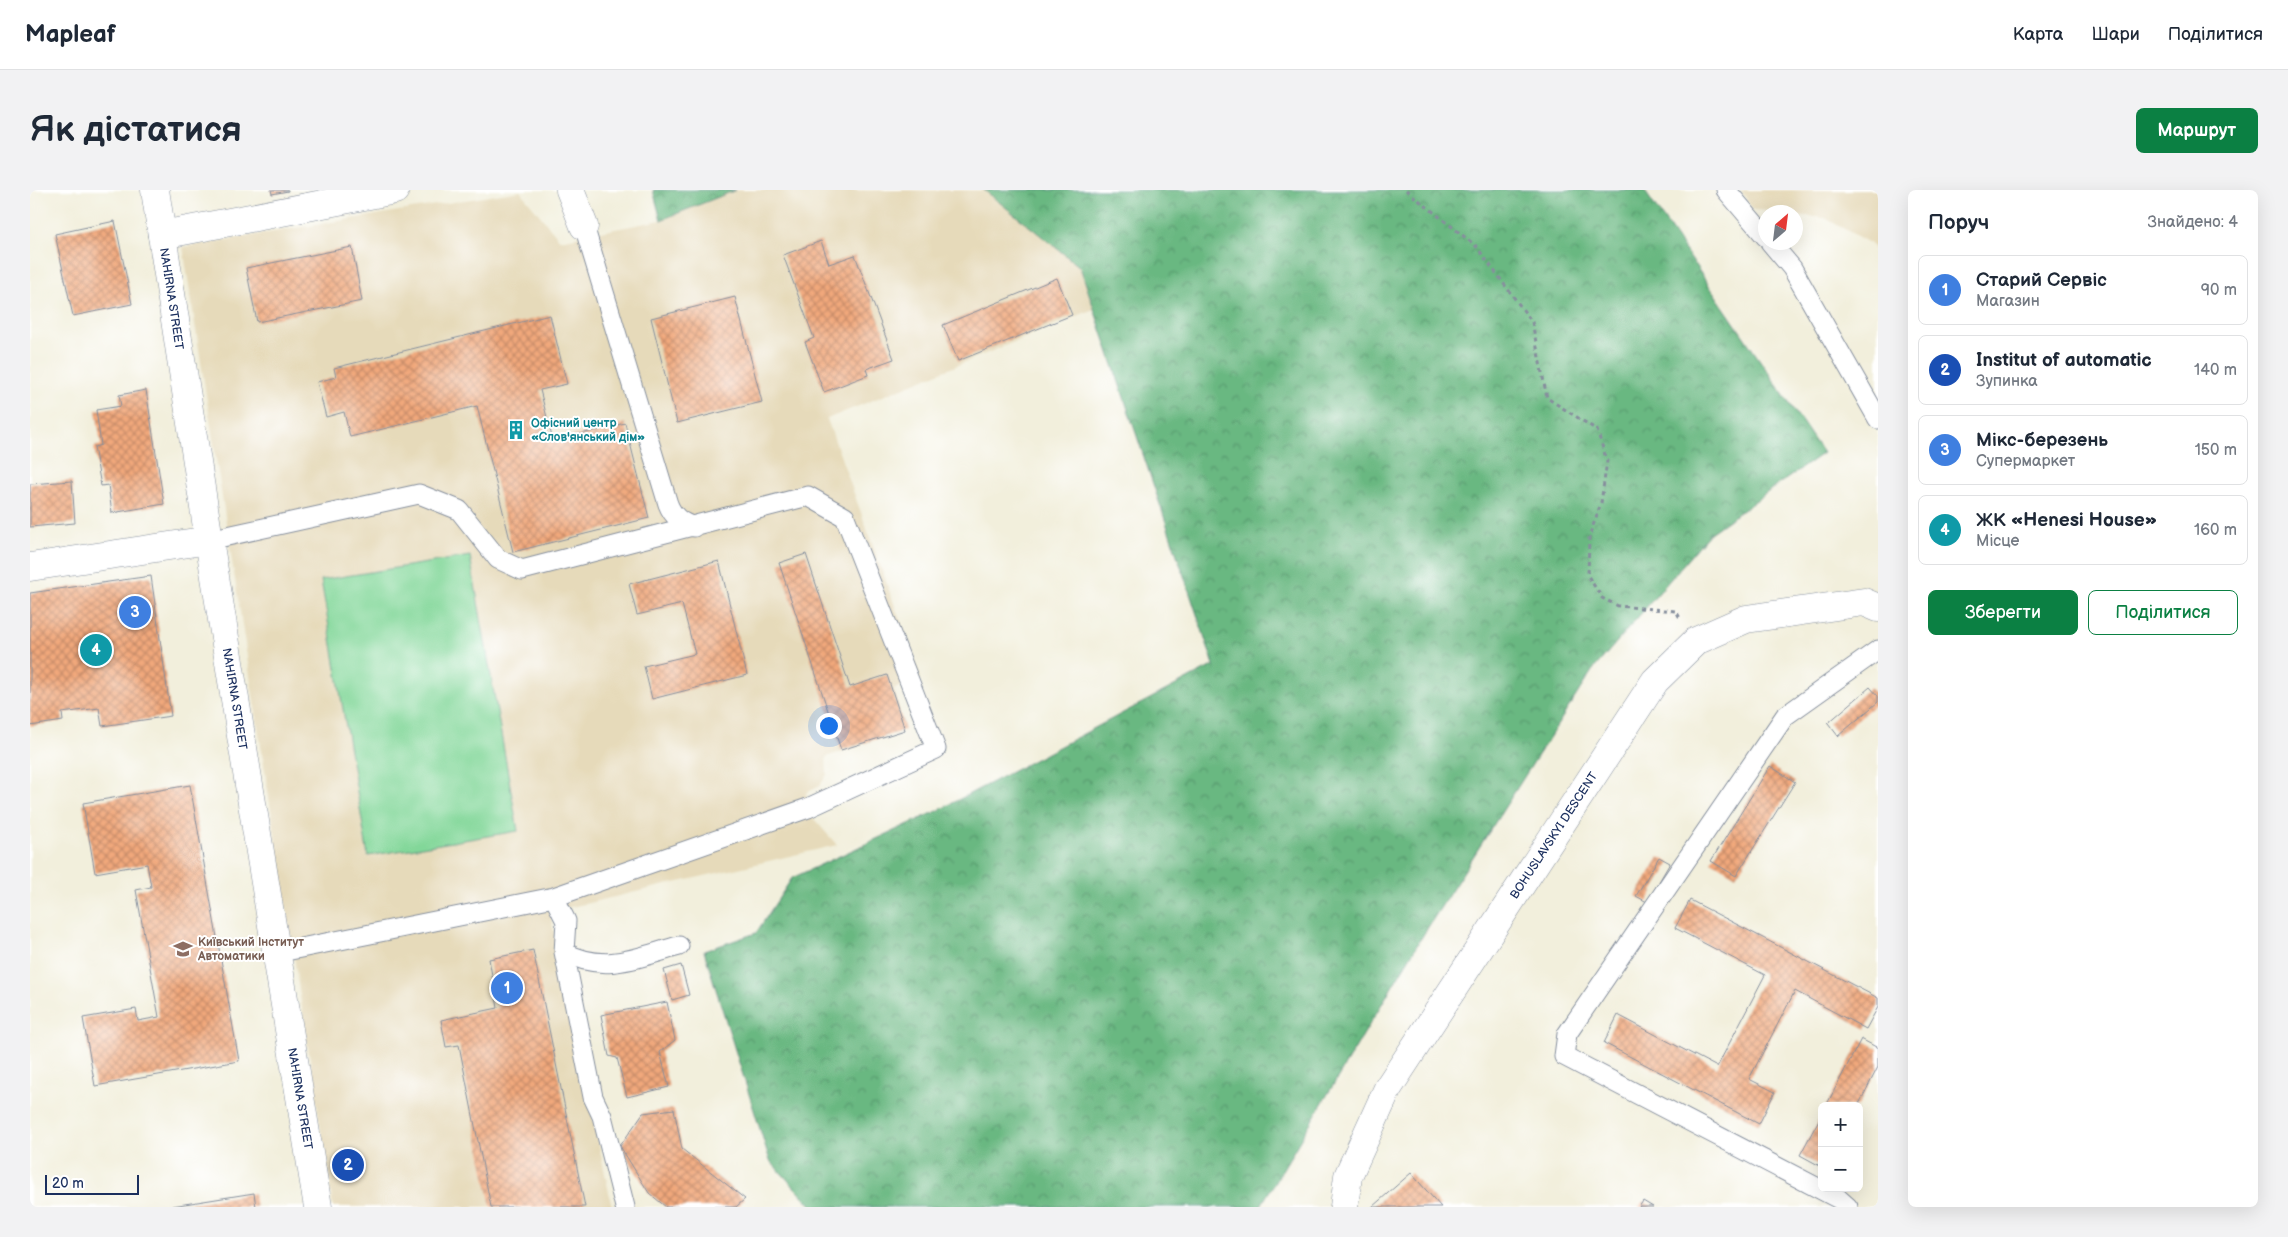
<!DOCTYPE html>
<html lang="uk">
<head>
<meta charset="utf-8">
<style>
	body { margin:0; font-family:"Balsamiq Sans",sans-serif; background:#f2f2f3; color:#1f2937 }
	.controls { position:absolute; right:15px; bottom:15px; display:grid; overflow:hidden; border-radius:8px; box-shadow:0 5px 20px #0002 }
	.controls button { width:45px; height:45px; display:grid; place-items:center; padding:0; border:0; border-bottom:1px solid #e0e1e3; background:#fff; color:#1f2937; font:25px sans-serif }
	.compass { position:absolute; left:1728px; top:15px; width:45px; height:45px; border-radius:50%; background:#fff; box-shadow:0 5px 20px #0002; rotate:28deg }
	.scale { position:absolute; left:15px; bottom:12px; width:94px; box-sizing:border-box; padding-left:5px; border:2px solid #1b2f5e; border-top:0; font-size:14px; line-height:18px; white-space:nowrap; color:#1b2f5e; -webkit-text-stroke:4px #fff; paint-order:stroke }
	.you { position:absolute; left:798px; top:535px; width:18px; height:18px; margin:-12px; border:4px solid #fff; border-radius:50%; background:#1a73e8; box-shadow:0 0 0 8px #1a73e833 }
	.badge { display:grid; place-items:center; width:32px; height:32px; border-radius:50%; background:#0b8043; color:#fff; font-size:16px; font-weight:700 }
	.pin { position:absolute; translate:-50% -50%; border:2px solid #fff; box-shadow:0 1px 5px #0006 }
	.list { margin:0; padding:0; list-style:none }
	h2 { display:flex; justify-content:space-between; align-items:center; height:65px; margin:0; padding:0 20px; font-size:21px }
	h2 small { font-size:16px; font-weight:400; color:#747a83 }
	.list li { display:grid; grid-template-columns:32px 1fr auto; gap:15px; align-items:center; box-sizing:border-box; height:70px; margin:0 10px 10px; padding:0 10px; border:1px solid #e0e1e3; border-radius:8px }
	.list b { display:block; font-size:19px; white-space:nowrap }
	.list p { margin:0; font-size:16px; white-space:nowrap; color:#747a83 }
	.list em { font-size:16px; font-style:normal; color:#747a83 }
	.actions { display:flex; gap:10px; padding:15px 20px }
	.actions a { flex:1; padding:11px 0; border:1px solid #0b8043; border-radius:8px; text-align:center; font-size:18px; color:#0b8043 }
	.actions .main { background:#0b8043; color:#fff }
	.map { position:relative; flex:none; width:1848px; height:1017px; overflow:hidden; border-radius:8px }
	header { display:flex; align-items:center; gap:30px; box-sizing:border-box; height:70px; padding:0 25px; background:#fff; border-bottom:1px solid #e0e1e3 }
	header strong { font-size:24px }
	nav { display:flex; gap:28px; margin-inline-start:auto; font-size:18px }
	.intro { display:flex; align-items:center; justify-content:space-between; box-sizing:border-box; height:120px; padding:0 30px }
	h1 { margin:0; font-size:35px }
	.button { padding:12px 22px; border-radius:8px; background:#0b8043; color:#fff; font-size:18px; font-weight:700 }
	main { display:flex; gap:30px; padding:0 30px }
	aside { flex:1; background:#fff; border-radius:8px; box-shadow:0 5px 20px #0002 }
	.map>svg:first-child { display:block }
</style>
</head>
<body>
<header>
<strong>Mapleaf</strong>
<nav><a>Карта</a><a>Шари</a><a>Поділитися</a></nav>
</header>
<div class="intro"><h1>Як дістатися</h1><a class="button">Маршрут</a></div>
<main>
<div class="map">
<svg width="1848" height="1017" viewBox="0 0 1848 1017">
	<defs>
		<pattern id="forest-crowns" width="20" height="18" patternUnits="userSpaceOnUse" patternTransform="scale(1.25)"><rect width="20" height="18" fill="#69b881"/><path d="M2 6a3 3 0 1 1 6 0M12 15a3 3 0 1 1 6 0" fill="none" stroke="#56966d"/></pattern>
		<pattern id="building-cross-hatch" width="8" height="8" patternUnits="userSpaceOnUse" patternTransform="scale(1.25)"><rect width="8" height="8" fill="#f1a87b"/><path d="M0 0l8 8M0 8l8-8" fill="none" stroke="#c28968"/></pattern>
	</defs>
	<rect width="100%" height="100%" fill="#fff"/>
	<filter id="ink" filterUnits="userSpaceOnUse"><feTurbulence type="fractalNoise" baseFrequency=".02" numOctaves="2"/><feDisplacementMap in="SourceGraphic" scale="10" xChannelSelector="R" yChannelSelector="G"/><feConvolveMatrix kernelMatrix="1 2 1 2 8 2 1 2 1" color-interpolation-filters="sRGB"/></filter>
	<filter id="wash" filterUnits="userSpaceOnUse"><feTurbulence type="fractalNoise" baseFrequency=".0096" numOctaves="4" result="noise"/><feDisplacementMap in="SourceGraphic" scale="20" xChannelSelector="R" yChannelSelector="G"/><feGaussianBlur stdDeviation="1.12" result="paint"/><feColorMatrix in="noise" values="0 0 0 0 0 0 0 0 0 0 0 0 0 0 0 0 0 1.4 0 .05"/><feComposite in="paint" operator="in"/></filter>
	<g filter="url(#wash)">
		<rect width="100%" height="100%" fill="#f2efdc"/>
		<path fill="#e6daba" d="M706,0H954L1050,77L1064,119L797,229L891,488L864,499L875,540L796,567L797,584L790,596L776,603L784,629L807,655L520,722L582,1017H303L153,57L490,1L530,50L631,30Z
			M1711,0H1848V65L1841,54L1795,28L1766,25V22L1723,20Z"/>
		<path fill="url(#forest-crowns)" stroke="#427470" d="M623,0H706L631,30Z
			M954,0H1614L1793,263L1680,343L1562,481L1395,742L1230,1017H783L740,971L674,761L726,743L762,688L909,620L1184,475L1050,77Z"/>
		<path fill="#82d799" stroke="#4e837c" d="M440,366L488,641L338,666L291,390Z"/>
		<g id="blocks">
			<path fill="url(#building-cross-hatch)" d="M241,0H258V1L242,4Z
				M85,31L102,114L43,126L25,44Z
				M791,51L799,74L825,65L864,169L836,179L838,185L794,202L775,152L784,148L753,65Z
				M322,57L332,111L227,132L216,78Z
				M1027,88L1042,125L928,171L913,135Z
				M705,107L732,212L647,233L621,128Z
				M520,125L537,194L510,200L523,251L595,233L619,328L483,362L447,216L320,247L314,222L296,227L287,192L306,187L304,178Z
				M116,200L134,314L82,323L78,295L71,296L64,257L71,255L66,220L91,216L89,205Z
				M42,291L45,333L0,337V294Z
				M776,364L820,497L857,485L875,540L811,560L749,373Z
				M689,371L717,485L622,509L614,476L665,464L652,414L607,425L599,394Z
				M121,386L141,526L72,536L69,518L32,523L33,531L0,536V403Z
				M1840,497L1848,506V512L1808,546L1798,533Z
				M1740,576L1765,592L1706,686L1681,671Z
				M160,595L209,871L65,896L53,828L106,819L108,831L129,827L106,700L121,697L117,674L65,683L53,613Z
				M1629,667L1640,673L1617,712L1606,706Z
				M1660,710L1848,808V817L1836,839L1765,801L1719,889L1745,902L1729,934L1574,853L1588,825L1687,877L1735,785L1645,738Z
				M503,760L555,1017H461L429,855L416,857L411,830L468,818L459,769Z
				M651,775L659,805L642,810L634,780Z
				M637,812L645,850L630,862L639,897L597,907L587,868L579,866L571,825Z
				M1831,849L1848,858V877L1828,916H1796Z
				M644,919L652,959L715,1009L706,1017H636L619,1003L590,956L613,923Z
				M1792,924V977L1770,965Z
				M1381,983L1411,1017H1342Z
				M224,1003L226,1017H142V1016Z
				M1613,1011L1623,1017H1609Z"/>
		</g>
	</g>
	<g filter="url(#ink)">
		<use href="#blocks" fill-opacity="0" stroke="#868f9d" stroke-width="1"/>
		<g fill="none" stroke-linecap="round" stroke-linejoin="round">
			<g stroke="#868f9d" stroke-width="21">
				<path id="service" d="M1696,0L1736,47
					M554,36L638,314C643,327 651,332 664,337
					M1740,52L1762,78L1848,229
					M179,350L389,304L429,320L468,369L492,380L778,306L815,327L906,559L778,618L524,707L246,763
					M524,707L536,731L534,762L563,907L572,926L595,1017
					M534,762C575,784 608,767 649,756
					M1818,1017L1809,1009L1534,866L1537,844L1755,526L1848,460"/>
			</g>
			<g stroke="#868f9d" stroke-width="29">
				<g id="minor">
					<path id="s1" d="M125,0L179,350L288,1017"/>
					<path d="M540,0L554,36"/>
					<path d="M132,45L365,0"/>
					<path d="M0,377L179,350"/>
					<path id="s2" d="M1314,1017L1318,986L1358,898L1625,491L1666,451L1716,429L1834,412L1848,418"/>
				</g>
			</g>
			<path stroke="#868f9d" stroke-width="3" stroke-dasharray="4 4" stroke-linecap="butt" d="M1376,0L1446,56L1502,132L1517,208L1567,240L1577,271L1571,313L1559,347L1558,386L1572,408L1588,416L1646,421L1650,428"/>
			<use href="#service" stroke="#fff" stroke-width="19"/>
			<use href="#minor" stroke="#fff" stroke-width="28"/>
		</g>
	</g>
	<defs>
		<g id="building-bare" transform="scale(1.5)"><path d="M-4-6H4V6H1V3H-1V6H-4ZM-2.5-4.3h1.7v1.8h-1.7ZM.8-4.3h1.7v1.8H.8ZM-2.5-1h1.7V.8h-1.7ZM.8-1h1.7V.8H.8Z" fill="#0f9aa8" stroke="#fff" stroke-width="2.5" paint-order="stroke"/></g>
		<g id="university-bare" transform="scale(1.5)"><path d="M0-5L7-2L0 1L-7-2ZM-4 1L0 2.5L4 1V4Q0 6-4 4Z" fill="#8d6e63" stroke="#fff" stroke-width="2.5" paint-order="stroke"/></g>
	</defs>
	<g fill-rule="evenodd">
		<use href="#building-bare" x="486" y="240"/>
		<use href="#university-bare" x="153" y="759"/>
	</g>
	<g text-anchor="middle" dominant-baseline="central" stroke-width="4" stroke-linejoin="round" paint-order="stroke">
		<g font-size="12" fill="#1b2f5e" stroke="#fff">
			<text stroke="none"><textPath href="#s1" startOffset="110">NAHIRNA STREET</textPath></text>
			<text stroke="none"><textPath href="#s1" startOffset="515">NAHIRNA STREET</textPath></text>
			<text stroke="none"><textPath href="#s2" startOffset="430">BOHUSLAVSKYI DESCENT</textPath></text>
			<text stroke="none"><textPath href="#s1" startOffset="920">NAHIRNA STREET</textPath></text>
		</g>
		<g font-size="12" font-weight="bold" fill="#0d838f" stroke="#fff" text-anchor="start">
			<text x="501" y="233">Офісний центр<tspan x="501" dy="14">«Слов'янський дім»</tspan></text>
		</g>
		<g font-size="12" font-weight="bold" fill="#785e54" stroke="#fff" text-anchor="start">
			<text x="168" y="752">Київський Інститут<tspan x="168" dy="14">Автоматики</tspan></text>
		</g>
	</g>
</svg>
<div class="controls">
<button>+</button>
<button>−</button>
</div>
<svg class="compass" viewBox="-18 -18 36 36"><path d="M0-13l5 13h-10z" fill="#e53935"/><path d="M0 13l5-13h-10z" fill="#747a83"/></svg>
<div class="scale">20 m</div>
<div class="you"></div>
<div class="pin badge" style="left:477px;top:798px;background:#3f7fe0">1</div>
<div class="pin badge" style="left:318px;top:975px;background:#1a4fb4">2</div>
<div class="pin badge" style="left:105px;top:422px;background:#3f7fe0">3</div>
<div class="pin badge" style="left:66px;top:460px;background:#0f9aa8">4</div>
</div>
<aside>
<h2>Поруч<small>Знайдено: 4</small></h2>
<ul class="list">
<li><span class="badge" style="background:#3f7fe0">1</span><div><b>Старий Сервіс</b><p>Магазин</p></div><em>90 m</em></li>
<li><span class="badge" style="background:#1a4fb4">2</span><div><b>Institut of automatic</b><p>Зупинка</p></div><em>140 m</em></li>
<li><span class="badge" style="background:#3f7fe0">3</span><div><b>Мікс-березень</b><p>Супермаркет</p></div><em>150 m</em></li>
<li><span class="badge" style="background:#0f9aa8">4</span><div><b>ЖК «Henesi House»</b><p>Місце</p></div><em>160 m</em></li>
</ul>
<div class="actions"><a class="main">Зберегти</a><a>Поділитися</a></div>
</aside>
</main>
</body>
</html>
